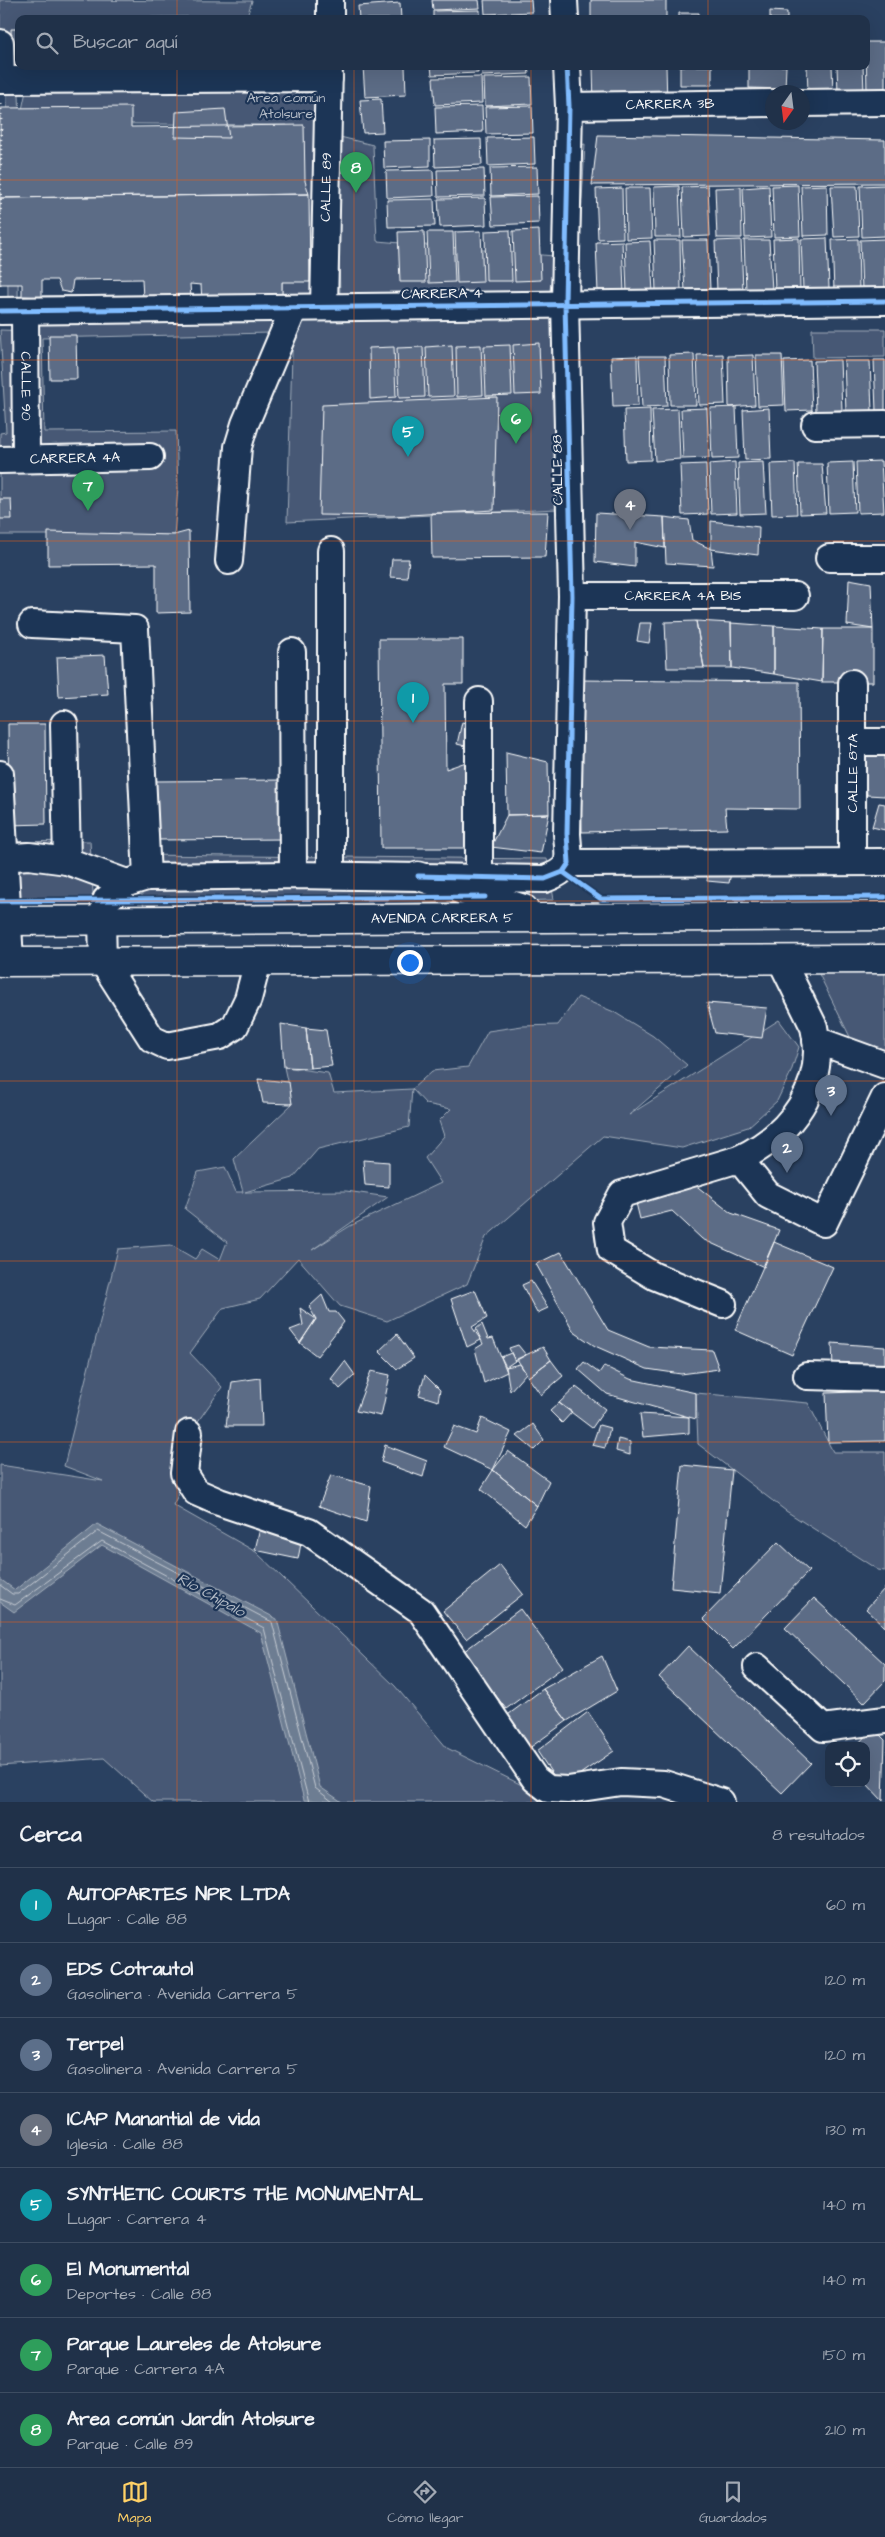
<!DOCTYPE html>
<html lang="es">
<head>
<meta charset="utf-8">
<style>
	body { margin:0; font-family:"Architects Daughter",sans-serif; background:#2d3d53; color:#f1f3f6 }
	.controls { position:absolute; right:15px; bottom:15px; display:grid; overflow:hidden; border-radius:10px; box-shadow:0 5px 20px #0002 }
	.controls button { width:45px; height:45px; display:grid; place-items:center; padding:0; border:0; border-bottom:1px solid #3d4c61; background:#203149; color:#f1f3f6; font:25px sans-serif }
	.compass { position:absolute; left:765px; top:85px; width:45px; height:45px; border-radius:50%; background:#203149; box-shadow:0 5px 20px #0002; rotate:194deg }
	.you { position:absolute; left:409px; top:962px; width:18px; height:18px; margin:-12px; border:4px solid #fff; border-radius:50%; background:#1a73e8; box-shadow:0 0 0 8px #1a73e833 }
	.badge { display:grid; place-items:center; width:32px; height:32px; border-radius:50%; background:#ffd166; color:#fff; font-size:16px; font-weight:700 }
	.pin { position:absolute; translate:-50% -41px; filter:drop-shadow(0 1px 2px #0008) }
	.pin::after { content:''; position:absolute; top:26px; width:18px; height:15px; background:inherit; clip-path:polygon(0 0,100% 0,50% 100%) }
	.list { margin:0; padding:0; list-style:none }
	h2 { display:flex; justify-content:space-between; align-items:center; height:65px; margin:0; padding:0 20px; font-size:21px }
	h2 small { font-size:16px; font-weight:400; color:#a2a9b4 }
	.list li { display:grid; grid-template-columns:32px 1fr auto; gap:15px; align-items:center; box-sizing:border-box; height:75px; padding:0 20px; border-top:1px solid #3d4c61 }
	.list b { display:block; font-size:19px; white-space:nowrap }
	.list p { margin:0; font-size:16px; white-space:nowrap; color:#a2a9b4 }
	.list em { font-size:16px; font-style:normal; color:#a2a9b4 }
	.icon { flex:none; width:28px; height:28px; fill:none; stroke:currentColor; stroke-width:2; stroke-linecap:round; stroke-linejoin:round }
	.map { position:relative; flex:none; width:885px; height:1802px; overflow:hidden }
	.search { position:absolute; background:#203149; box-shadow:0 5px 20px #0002; left:15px; right:15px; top:15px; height:55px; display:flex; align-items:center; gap:12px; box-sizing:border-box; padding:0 18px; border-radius:10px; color:#a2a9b4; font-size:19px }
	.sheet { height:665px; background:#203149 }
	nav { display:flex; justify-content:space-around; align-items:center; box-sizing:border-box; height:70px; border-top:1px solid #3d4c61; background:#203149; font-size:14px; color:#a2a9b4 }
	nav a { display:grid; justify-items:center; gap:2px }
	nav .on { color:#ffd166 }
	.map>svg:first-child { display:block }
</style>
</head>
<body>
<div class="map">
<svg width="885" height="1802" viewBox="0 0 885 1802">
	<rect width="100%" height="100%" fill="#2a4161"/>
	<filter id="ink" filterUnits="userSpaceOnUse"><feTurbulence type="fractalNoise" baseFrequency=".02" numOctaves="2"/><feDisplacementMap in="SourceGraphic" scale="10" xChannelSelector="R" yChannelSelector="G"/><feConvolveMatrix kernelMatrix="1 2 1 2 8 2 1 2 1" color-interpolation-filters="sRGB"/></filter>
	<g filter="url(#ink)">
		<path fill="#465975" stroke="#a2acba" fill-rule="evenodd" d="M0,0L252,1L247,16L19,19V66L0,69Z
			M26,91H315V295L271,333L42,338L44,432L176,431L178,488L174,535H0V433L6,432L0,330L34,331L30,296L282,294L287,125L19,123L18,304L8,302L7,92L19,95L20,119Z
			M336,136L373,145L377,241L554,256L555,151L585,144L579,258L555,256L548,303L340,296Z
			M551,315L557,509L287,522L293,321Z
			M812,329H885V357L813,358Z
			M90,841L94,911L0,909V842Z
			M136,855L547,859L554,900L144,909Z
			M817,970L885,973V1051L875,1053L852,1041Z
			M578,997L614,1012L653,1036L687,1065L629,1115L779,1020L799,1047L791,1072L777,1101L748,1127L682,1148L603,1136L486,1237L467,1284L387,1321L340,1306L298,1258L260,1299L223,1308L190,1353L222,1387L194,1427L189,1473L173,1505L256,1552L395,1686L447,1748L538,1793L566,1802H153L104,1758L0,1766V1465L103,1481L64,1466L118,1249L171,1245L195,1259L202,1249L220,1260L227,1242L185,1209L198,1172L225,1167L236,1192H243L234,1159L292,1104L284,1067L328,1073L334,1093L412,1089L432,1071L468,1067L488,1031L522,1026L558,1025ZM412,1089L426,1104L451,1109L439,1121L444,1136L425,1158L441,1183L350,1226L312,1250L388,1197L346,1191L245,1192L293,1178L318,1149L409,1127Z
			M696,1393L808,1403L833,1452H885V1571L878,1570L786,1511L698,1444Z"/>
		<path fill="#6d7d92" stroke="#a7b1be" d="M97,1524L277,1619L320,1787L342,1802L304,1800L261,1633L102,1545L14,1612L0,1602V1579L15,1590Z"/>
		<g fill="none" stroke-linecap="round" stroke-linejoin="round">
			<path stroke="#c5cbd3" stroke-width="1" d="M0,1585L12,1594H18L98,1531L272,1622L315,1788L333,1802
				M0,1599L15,1605L102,1541L264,1628L309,1802"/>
		</g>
		<path fill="#5b6c86" stroke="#fff" d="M432,0H479L480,8L433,10Z
			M484,0H531L532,12L485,14Z
			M591,0H666V19H591Z
			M400,3L401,19H359L358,6Z
			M480,10V19H433V11Z
			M770,11L787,12V19H770Z
			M679,13H699V19H679Z
			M532,15V19H485L484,16Z
			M11,29H19V66H260L12,70Z
			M866,42H885V92L867,93Z
			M363,66H405L406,95L365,97Z
			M431,66H478V73L432,75Z
			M481,66H528L529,74L482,76Z
			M593,66H666L667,104L594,106Z
			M680,66H712V85H680Z
			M749,66H786L785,89L749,88Z
			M807,66H832L833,92L808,93Z
			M837,66H863L864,92L838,93Z
			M481,77L482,103L435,105L433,78Z
			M531,77L532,104L485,106L484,78Z
			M381,99L383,132L363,133L360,100Z
			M482,106L483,132L436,134L435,107Z
			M532,106L533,133L486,134L485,107Z
			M131,107V127L304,125L305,181L309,194L0,198V108Z
			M225,109L229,138L175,137L176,112Z
			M598,135L885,140V183L592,185Z
			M534,137L535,164L488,166L487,138Z
			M481,139L482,165L435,167L434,140Z
			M430,140V166L384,168L383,141Z
			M537,167L538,194L491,196L490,168Z
			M484,169L485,196L438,197L437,170Z
			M433,170L434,196L387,198L386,171Z
			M798,185L800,236L774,237L772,186Z
			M827,185L828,235L803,236L801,186Z
			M885,185V236L862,237L860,186Z
			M679,186L681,237H655L654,187Z
			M708,186L710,236L684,237L682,187Z
			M769,186L771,237L745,238L743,188Z
			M831,186H857L859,236L834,237Z
			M741,187L742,238H717L715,188Z
			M622,188L623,238L598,239L596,189Z
			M625,188H650L652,238L626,239Z
			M309,194L310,282H282V300L202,301L201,285L190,284L191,298L143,299L142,279L73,280L71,293L61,291L57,280H42V297L22,296V284H0V198Z
			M538,196L539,223L493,225L491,197Z
			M485,198L486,225L440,227L438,199Z
			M434,199L435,226L388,227L387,200Z
			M510,230L512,281H486L485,231Z
			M539,230L541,280L515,281L513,231Z
			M424,231L426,282H400L398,232Z
			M481,231L483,282L457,283L455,232Z
			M427,232H453L455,282L429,283Z
			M799,238L800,289L775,290L773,239Z
			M827,238L829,288L803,289L801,239Z
			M858,239L859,290H834L832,240Z
			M885,239V289L862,290L860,240Z
			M654,240H680L681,290L656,291Z
			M682,240H708L710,290L685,291Z
			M741,240L743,290L717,291L715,241Z
			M744,240H769L772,290L746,291Z
			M622,241L624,292L598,293L596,242Z
			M650,241L653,292H627L625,242Z
			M49,335H76L77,379H50Z
			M539,343L541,394L515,395L513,345Z
			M452,345L454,396L428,397L426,347Z
			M481,345L483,395L457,397L456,346Z
			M510,345L512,395L486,396L484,346Z
			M394,347L396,397L370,399L369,348Z
			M423,347L425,397L399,398L397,348Z
			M694,354L696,405H670L669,355Z
			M723,354L725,404L699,405L697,355Z
			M753,355L755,405L729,407L728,356Z
			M756,355H782L784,405L758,406Z
			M637,356L638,406L613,407L611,357Z
			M639,356H665L667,406L642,407Z
			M810,360L812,410L786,411L784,361Z
			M840,360L842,410L816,411L814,361Z
			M874,360H885V410L876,411Z
			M844,361H870L872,411L846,412Z
			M497,397L494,510L392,516L319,515L322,405Z
			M736,407L738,458L712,459L710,408Z
			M707,408L709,458L683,459L681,409Z
			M769,408L771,459L745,460L743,410Z
			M650,409L651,460L626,461L624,410Z
			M678,409L680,459L655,461L652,410Z
			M881,461L884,512L858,513L856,462Z
			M735,462L737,513L711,514L709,464Z
			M763,462L766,513L740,514L738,463Z
			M853,462L855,512L829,513L827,463Z
			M795,463L797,514L772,515L770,464Z
			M706,464L708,514L682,515L680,465Z
			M798,464H822L826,513L800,514Z
			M0,499H11L12,519H0Z
			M548,512L545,557L432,558L431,513Z
			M596,513L664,517L665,548L635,542V567L595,562Z
			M664,517L689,520L692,540L711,549L713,566L666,563Z
			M711,521L759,527L758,555L711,549Z
			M189,531L190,612L156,613V564L48,565V532L174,535Z
			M392,559H409L407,578L390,577Z
			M849,579L871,583L873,629L847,625Z
			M696,621L731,623L732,668H704Z
			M696,621L704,668H667L665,622Z
			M640,623H652L649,643L637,641Z
			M731,623L774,626V674L732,668Z
			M774,626L823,629L822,682L774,674Z
			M823,629H873V682H822Z
			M379,639H463V684H445L446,769L466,762L467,848H381Z
			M105,655L108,694L59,697L57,657Z
			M578,680L799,682L800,809L725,808L727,829L582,832Z
			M462,722L473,725L469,747L457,744Z
			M8,724H45L46,824L9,825Z
			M864,750L885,752V796L867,795Z
			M506,752L548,762L549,814L507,815Z
			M285,780L286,839L155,840L154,781Z
			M879,803L885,804V830L872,827Z
			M549,814L541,853L491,847L507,815Z
			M709,869L731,873L729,883L707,881Z
			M707,1003L767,1008L762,1038L715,1033Z
			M281,1024L306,1028L310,1068L284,1067Z
			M306,1028L326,1030L332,1066L310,1068Z
			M258,1079L289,1082L292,1104L263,1103Z
			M363,1160L389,1162V1187L365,1185Z
			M694,1184L731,1213L779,1230L764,1267L702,1239L672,1211L640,1219L635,1199Z
			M774,1242L833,1267L792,1355L735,1330Z
			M561,1252L608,1330L649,1347L712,1350L719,1369L681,1374L647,1369L595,1346L574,1332L536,1264Z
			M531,1281L548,1308L537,1313L522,1285Z
			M475,1290L487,1318L472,1327L481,1340L467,1347L451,1299Z
			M322,1295L329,1312H336L344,1322L317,1356L300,1343L316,1319L309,1307Z
			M300,1308L316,1319L300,1343L290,1330L303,1325Z
			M482,1324L488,1339L493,1338L507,1372L484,1383L475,1349L483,1344L476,1329Z
			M397,1334L414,1358L397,1369L379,1351Z
			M832,1343L885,1347V1369L833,1368Z
			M518,1345L526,1355L515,1361L509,1348Z
			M543,1347L551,1360L528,1377L517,1359Z
			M511,1353L515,1361L506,1367L501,1357Z
			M551,1360L563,1376L541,1395L528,1377Z
			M345,1361L355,1375L340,1389L331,1379Z
			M584,1362L599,1373L604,1366L630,1379L696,1393V1419L607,1394L578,1369Z
			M520,1364L526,1373L510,1391L506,1367Z
			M371,1371L390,1375L381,1416L356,1411Z
			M425,1375L440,1390L438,1401L419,1395Z
			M260,1378L262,1426H226L232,1382Z
			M576,1387L605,1409L592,1428L559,1403Z
			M885,1391V1441L828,1442L826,1393Z
			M559,1403L572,1412L562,1423L550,1411Z
			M640,1414L689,1417V1433L643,1437Z
			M482,1418L511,1432L493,1470L444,1447L454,1426L476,1434Z
			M533,1424L544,1440L534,1450L517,1436Z
			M599,1425L610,1428L605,1448L592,1445Z
			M618,1439L630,1442V1455L616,1451Z
			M385,1445L427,1461L423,1477L381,1462Z
			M508,1451L549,1481L537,1506L493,1470Z
			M682,1465L732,1470L720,1593L671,1588Z
			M493,1470L537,1506L525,1525L481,1489Z
			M331,1475L371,1486L366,1522L319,1506Z
			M261,1524L303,1533L298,1559L255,1550Z
			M778,1542L809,1571L733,1649L703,1619Z
			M500,1565L523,1594L466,1639L443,1611Z
			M885,1588V1627L866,1609Z
			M814,1598L885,1664V1681L864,1703L785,1628Z
			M520,1609L563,1667L506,1709L463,1652Z
			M688,1646L811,1763L782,1793L659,1677Z
			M602,1656L617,1691L567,1721L543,1689Z
			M543,1689L567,1721L528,1749L505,1717Z
			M588,1712L614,1751L561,1787L537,1751Z
			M873,1728L885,1740L883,1801L866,1783V1746H856Z"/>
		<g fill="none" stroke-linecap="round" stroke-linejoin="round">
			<g stroke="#fff" stroke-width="30">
				<g id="minor">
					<path d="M564,0L565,19"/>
					<path d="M330,19V0"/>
					<path d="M0,43L1,80"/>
					<path d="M0,80L329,78"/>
					<path d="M802,103L885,102"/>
					<path id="s1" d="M569,106L772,103"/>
					<path id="s2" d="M324,307L329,66"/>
					<path d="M0,311L885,301"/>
					<path id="s3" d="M25,312L26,459"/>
					<path d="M815,425L885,424"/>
					<path id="s4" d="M0,460L150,457"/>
					<path d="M829,558H885"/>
					<path d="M229,561L238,447L245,424L294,308"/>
					<path id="s5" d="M572,596H795"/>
					<path d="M32,624L135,629L147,877"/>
					<path d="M292,652L293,875"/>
					<path d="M479,701V877"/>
					<path d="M64,724L67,861"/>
					<path d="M853,742H885"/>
					<path d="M0,774L10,962"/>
					<path d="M0,858L29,856L67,861L127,883"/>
					<path d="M852,862V683"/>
					<path d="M569,863L885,862"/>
					<path d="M331,875V551"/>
					<path d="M258,961L248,999L235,1026L220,1036L167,1046L152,1039L103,962L102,920L106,900L127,883L147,877L293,875L545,879C573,868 569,862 567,834L572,596L565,303L569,106L567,66"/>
					<path d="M816,1040L885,1065"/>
					<path d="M739,1159L768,1195L824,1223L885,1097"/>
					<path d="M723,1304L654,1276L611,1250L607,1222L622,1194L739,1159C790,1135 828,1086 814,1027L781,960"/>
					<path d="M807,1376L885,1378"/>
					<path d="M189,1433L184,1473L196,1492L219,1502L309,1532L421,1611L535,1779L548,1789L568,1790L621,1782L664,1784L721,1802"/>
					<path d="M757,1667L823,1728L885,1720"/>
				</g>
			</g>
			<g stroke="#fff" stroke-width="31">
				<g id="major">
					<path d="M418,876L524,909"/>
					<path id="s6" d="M0,921L885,916"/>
					<path d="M0,962L885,959"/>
				</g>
			</g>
			<path stroke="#fff" stroke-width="3" stroke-dasharray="1 4" stroke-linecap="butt" d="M0,285L1,104"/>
			<use href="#minor" stroke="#1d3557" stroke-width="26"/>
			<use href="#major" stroke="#1d3557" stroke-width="28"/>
			<g stroke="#1d3557" stroke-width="8">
				<path id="cycleway" d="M0,311L885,301
					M563,872L569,863L567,834L572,596L565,303L569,106L567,66
					M563,872L601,899L885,897
					M418,876L545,879L563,872
					M0,901L485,897"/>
			</g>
			<use href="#cycleway" stroke="#80bcff" stroke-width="5"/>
		</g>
	</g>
	<path fill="none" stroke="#e96118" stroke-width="1" stroke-opacity="0.55" d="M177,0V19M354,0V19M531,0V19M708,0V19M177,66V1802M354,66V1802M531,66V1802M708,66V1802M0,180H885M0,360H885M0,541H885M0,721H885M0,901H885M0,1081H885M0,1261H885M0,1442H885M0,1622H885"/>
	<g text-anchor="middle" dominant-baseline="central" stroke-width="4.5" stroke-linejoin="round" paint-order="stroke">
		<g font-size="14" fill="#b5bdc8" stroke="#1d3557">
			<text x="286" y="98">Area común<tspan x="286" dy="16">Atolsure</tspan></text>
		</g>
		<g font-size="14" fill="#fff" stroke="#1d3557">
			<text stroke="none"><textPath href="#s1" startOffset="101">CARRERA 3B</textPath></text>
			<text stroke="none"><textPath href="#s2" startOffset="120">CALLE 89</textPath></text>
			<text transform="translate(442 294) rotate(-1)">CARRERA 4</text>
			<text stroke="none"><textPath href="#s3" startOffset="74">CALLE 90</textPath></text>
			<text stroke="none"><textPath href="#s4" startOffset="75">CARRERA 4A</textPath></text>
			<text transform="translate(558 470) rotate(-91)">CALLE 88</text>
			<text stroke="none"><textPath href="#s5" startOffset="111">CARRERA 4A BIS</textPath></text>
			<text transform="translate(853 773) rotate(-90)">CALLE 87A</text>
			<text stroke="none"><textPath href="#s6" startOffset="442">AVENIDA CARRERA 5</textPath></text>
		</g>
		<g font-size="15" font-style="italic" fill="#b6bec8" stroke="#1d3557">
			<text transform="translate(211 1595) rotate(29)">Río Chipalo</text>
		</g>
	</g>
</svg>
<div class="controls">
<button><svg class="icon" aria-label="locate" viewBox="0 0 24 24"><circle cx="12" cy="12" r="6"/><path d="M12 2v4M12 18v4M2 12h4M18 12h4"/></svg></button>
</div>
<svg class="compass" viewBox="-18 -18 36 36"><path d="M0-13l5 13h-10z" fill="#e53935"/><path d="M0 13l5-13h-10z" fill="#a2a9b4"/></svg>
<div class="you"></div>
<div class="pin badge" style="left:413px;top:723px;background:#0f9aa8">1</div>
<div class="pin badge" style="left:787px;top:1173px;background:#5c6f8a">2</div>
<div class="pin badge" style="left:831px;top:1116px;background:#5c6f8a">3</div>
<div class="pin badge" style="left:630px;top:530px;background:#6b7280">4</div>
<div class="pin badge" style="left:408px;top:457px;background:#0f9aa8">5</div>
<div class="pin badge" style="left:516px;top:444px;background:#2e9e5b">6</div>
<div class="pin badge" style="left:88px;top:511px;background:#2e9e5b">7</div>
<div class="pin badge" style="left:356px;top:193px;background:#2e9e5b">8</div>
<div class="search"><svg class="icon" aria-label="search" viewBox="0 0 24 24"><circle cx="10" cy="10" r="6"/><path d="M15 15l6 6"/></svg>Buscar aquí</div>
</div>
<section class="sheet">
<h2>Cerca<small>8 resultados</small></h2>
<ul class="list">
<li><span class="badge" style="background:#0f9aa8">1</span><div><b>AUTOPARTES NPR LTDA</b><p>Lugar · Calle 88</p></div><em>60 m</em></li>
<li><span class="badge" style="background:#5c6f8a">2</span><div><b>EDS Cotrautol</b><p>Gasolinera · Avenida Carrera 5</p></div><em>120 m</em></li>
<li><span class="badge" style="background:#5c6f8a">3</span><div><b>Terpel</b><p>Gasolinera · Avenida Carrera 5</p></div><em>120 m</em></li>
<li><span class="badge" style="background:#6b7280">4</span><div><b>ICAP Manantial de vida</b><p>Iglesia · Calle 88</p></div><em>130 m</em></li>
<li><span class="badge" style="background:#0f9aa8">5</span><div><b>SYNTHETIC COURTS THE MONUMENTAL</b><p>Lugar · Carrera 4</p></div><em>140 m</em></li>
<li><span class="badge" style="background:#2e9e5b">6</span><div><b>El Monumental</b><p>Deportes · Calle 88</p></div><em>140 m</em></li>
<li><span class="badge" style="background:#2e9e5b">7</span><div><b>Parque Laureles de Atolsure</b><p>Parque · Carrera 4A</p></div><em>150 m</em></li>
<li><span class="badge" style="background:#2e9e5b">8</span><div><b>Area común Jardín Atolsure</b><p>Parque · Calle 89</p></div><em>210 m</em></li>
</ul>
</section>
<nav>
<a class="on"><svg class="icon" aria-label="map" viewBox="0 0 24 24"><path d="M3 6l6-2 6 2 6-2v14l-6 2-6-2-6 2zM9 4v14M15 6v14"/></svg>Mapa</a>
<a><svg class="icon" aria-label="directions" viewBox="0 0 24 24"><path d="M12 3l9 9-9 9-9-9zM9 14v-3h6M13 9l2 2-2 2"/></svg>Cómo llegar</a>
<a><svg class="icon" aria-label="saved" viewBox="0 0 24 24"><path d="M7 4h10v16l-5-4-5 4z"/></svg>Guardados</a>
</nav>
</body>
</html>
